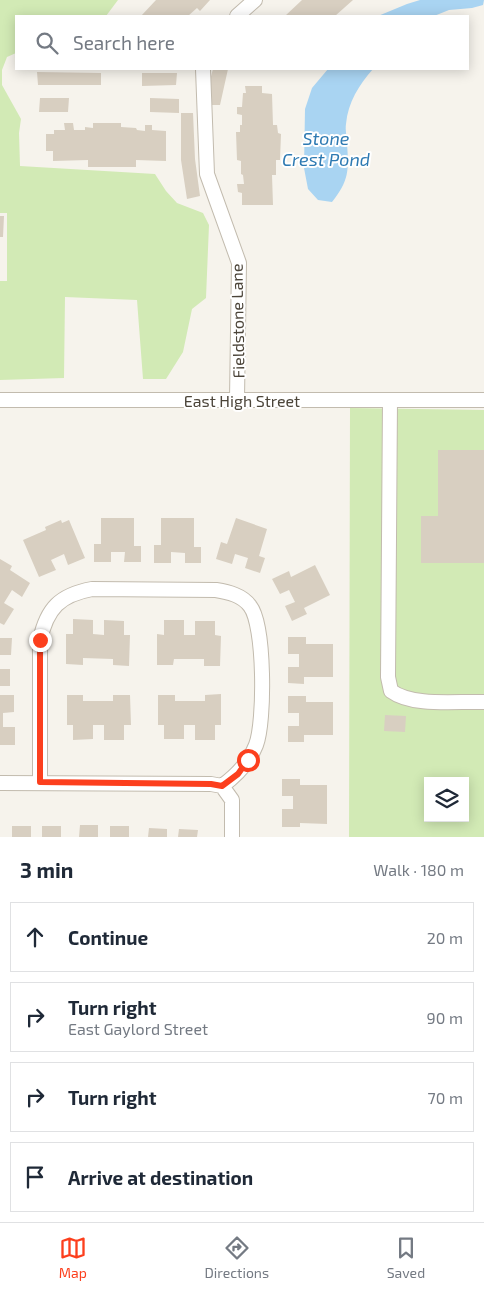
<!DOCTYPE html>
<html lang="en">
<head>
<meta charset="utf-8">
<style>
	body { margin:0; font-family:"Exo 2",sans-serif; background:#f2f2f3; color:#1f2937 }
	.controls { position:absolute; right:15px; bottom:15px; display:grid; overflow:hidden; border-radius:0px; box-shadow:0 2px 12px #0003 }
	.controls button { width:45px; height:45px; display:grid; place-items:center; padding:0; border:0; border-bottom:1px solid #e0e1e3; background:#fff; color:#1f2937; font:25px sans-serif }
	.stop { position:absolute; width:15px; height:15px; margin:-11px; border:4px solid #fc3f1d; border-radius:50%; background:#fff }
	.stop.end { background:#fc3f1d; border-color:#fff; box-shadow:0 1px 5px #0008 }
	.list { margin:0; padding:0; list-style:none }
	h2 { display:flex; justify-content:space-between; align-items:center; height:65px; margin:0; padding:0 20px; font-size:21px }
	h2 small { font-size:16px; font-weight:400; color:#747a83 }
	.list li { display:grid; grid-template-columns:32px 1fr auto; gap:15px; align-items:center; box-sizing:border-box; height:70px; margin:0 10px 10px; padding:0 10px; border:1px solid #e0e1e3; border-radius:0px }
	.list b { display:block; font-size:19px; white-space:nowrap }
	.list p { margin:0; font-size:16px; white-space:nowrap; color:#747a83 }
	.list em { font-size:16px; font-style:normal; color:#747a83 }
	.icon { flex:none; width:28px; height:28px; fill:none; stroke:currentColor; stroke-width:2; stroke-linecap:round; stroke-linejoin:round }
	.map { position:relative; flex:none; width:484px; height:837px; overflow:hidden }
	.search { position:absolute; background:#fff; box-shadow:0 2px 12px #0003; left:15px; right:15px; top:15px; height:55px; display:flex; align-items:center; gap:12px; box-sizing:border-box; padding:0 18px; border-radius:0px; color:#747a83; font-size:19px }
	.sheet { height:385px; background:#fff }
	nav { display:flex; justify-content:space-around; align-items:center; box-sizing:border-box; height:70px; border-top:1px solid #e0e1e3; background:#fff; font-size:14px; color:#747a83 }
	nav a { display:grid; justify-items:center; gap:2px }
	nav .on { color:#fc3f1d }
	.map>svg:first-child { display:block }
</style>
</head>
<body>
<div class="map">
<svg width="484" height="837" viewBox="0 0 484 837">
	<rect width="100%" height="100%" fill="#f6f3ec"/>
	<path fill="#d2eab5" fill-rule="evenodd" d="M0,0H118L106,16H16V53L7,57L2,70V85L21,119L19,133L20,166L155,174L166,191L177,203L203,213L209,225L206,298L192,309L183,352L166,379H143L137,300L65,297L64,378L0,380V281H7V213H0Z
		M350,408L484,410V837H349ZM428,781H465V818H428Z"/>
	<path fill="#a9d4f2" d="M420,0H484L483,5L472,8L449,10L434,16H378L407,4Z
		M328,69H373C359,85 348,102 346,124C345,130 347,137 347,144C349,170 349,181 332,202L318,200L308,189L304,168L305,109L312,88Z"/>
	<path fill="#d8cfc1" d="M156,0H210L200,11L197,8L188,16H141Z
		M302,0H353L335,16H285Z
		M213,69H228L220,105H206L210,80Z
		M37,72L101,73V85H38Z
		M142,73H177L176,85L142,86Z
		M245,86H262V93L272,94L273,125H277L278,133L281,134L280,160H276V175H272L273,205H242V193L238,192L237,184H244L243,175L241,174V161L237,160L236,132H240V125H242V115L237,114V107H242L243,93H246Z
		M40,98H69L68,112H39Z
		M150,98L179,99V113L150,112Z
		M181,113H193L195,159L200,196L187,199L181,160Z
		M64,123H73L74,130H85V127L93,128V123H121V127L136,128L137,130L145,131V125H152V130L166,131V161L136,160V167H88V160L53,161V151H46V134H54V130H65Z
		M0,216H4L3,237H0Z
		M438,450H484V563H421V516H438Z
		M101,518H134V546H141V562H124L125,552H111V562H94V544H101Z
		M161,518H194V547H201V563H185V553L171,552V563H154V545H161Z
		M236,518L267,529L259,556L265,558L260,573L245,568L248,558L235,554L232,564L216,559L221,542L227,544Z
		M61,520L62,523L69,520L85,558L68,565L64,554L51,560L56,570L39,577L23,540L46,530L45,527Z
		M0,559L12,566L10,570L30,583L22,597L12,590L4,603L14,609L4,625L0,623Z
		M315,565L330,595L304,608L307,614L292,621L285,606L295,602L289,590L280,594L272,579L289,571L291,577Z
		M73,619L93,620V634L104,635V620L124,621V635H130L129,666L113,665V659L83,658V665L66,664V634H73Z
		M164,620H184V635H195V621H215V635L221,636L220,666H204V659H174L173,665H157V634L164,635Z
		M288,637H306V644H333V677H304V684L288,683V667H299V654H288Z
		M0,638H12L11,655H0Z
		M0,669H10V686H0Z
		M221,694V725H215V740H195V725H184V739H164V725H158V695H175V701H205V695Z
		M0,695H14V712L3,713V727H15V745H0Z
		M67,695H83V701H113V695H130L131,725H124V740H104V725H93V739L73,740V725H67Z
		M288,696H306V702H333V735H304V742H288V726H299V713H288Z
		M385,715L406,716L405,732L384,731Z
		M282,779H300V785H327V824L300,823V827H282V809H293V796H282Z
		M80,825H98V837H79Z
		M12,826H31V837H12Z
		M42,826H61V837H42Z
		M110,826H129V837H110Z
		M149,828L167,829V837H148Z
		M179,829L198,830L197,837H178Z"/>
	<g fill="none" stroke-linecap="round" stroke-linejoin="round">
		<g stroke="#c2bbae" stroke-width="16">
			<path id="minor" d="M237,16L255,0
				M203,69L207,174L239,263L237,399
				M0,400H484
				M390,400L388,677L391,691C413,707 456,701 484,702
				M0,783L211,784L222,786
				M40,783V640C47,608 60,595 92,589L216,590C228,592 242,595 250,606C265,625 265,722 256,745C249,763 237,775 222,786
				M222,786L232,800V837"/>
		</g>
		<use href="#minor" stroke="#fff" stroke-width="14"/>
	</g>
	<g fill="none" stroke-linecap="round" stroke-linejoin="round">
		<path stroke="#fc3f1d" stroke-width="6" d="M40,640V782L211,784L222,786L238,774L248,760"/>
	</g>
	<g text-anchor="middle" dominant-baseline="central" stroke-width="4" stroke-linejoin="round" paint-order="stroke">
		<g font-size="16" fill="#4b4439" stroke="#fff">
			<text transform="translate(237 321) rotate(-91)">Fieldstone Lane</text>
			<text x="242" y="400">East High Street</text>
		</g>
		<g font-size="18" font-style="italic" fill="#2e7ab2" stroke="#fff">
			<text x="326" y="138">Stone<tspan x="326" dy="21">Crest Pond</tspan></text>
		</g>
	</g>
</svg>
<div class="controls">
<button><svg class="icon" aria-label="layers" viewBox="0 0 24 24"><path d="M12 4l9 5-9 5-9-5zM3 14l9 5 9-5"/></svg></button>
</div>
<div class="stop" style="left:248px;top:760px"></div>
<div class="stop end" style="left:40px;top:640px"></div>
<div class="search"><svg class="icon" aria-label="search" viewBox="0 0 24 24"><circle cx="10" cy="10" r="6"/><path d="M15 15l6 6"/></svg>Search here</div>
</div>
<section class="sheet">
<h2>3 min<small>Walk · 180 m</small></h2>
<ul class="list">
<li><svg class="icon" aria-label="ahead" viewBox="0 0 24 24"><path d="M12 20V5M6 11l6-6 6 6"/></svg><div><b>Continue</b></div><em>20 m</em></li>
<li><svg class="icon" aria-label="right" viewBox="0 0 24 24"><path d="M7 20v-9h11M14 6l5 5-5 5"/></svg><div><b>Turn right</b><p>East Gaylord Street</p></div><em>90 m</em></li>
<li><svg class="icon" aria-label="right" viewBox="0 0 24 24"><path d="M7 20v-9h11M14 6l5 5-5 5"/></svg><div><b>Turn right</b></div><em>70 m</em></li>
<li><svg class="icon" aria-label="arrive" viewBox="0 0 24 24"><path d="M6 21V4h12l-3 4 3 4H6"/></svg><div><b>Arrive at destination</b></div></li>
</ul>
</section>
<nav>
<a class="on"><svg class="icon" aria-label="map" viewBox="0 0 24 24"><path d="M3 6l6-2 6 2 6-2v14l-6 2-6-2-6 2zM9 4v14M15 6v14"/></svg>Map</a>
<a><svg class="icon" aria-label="directions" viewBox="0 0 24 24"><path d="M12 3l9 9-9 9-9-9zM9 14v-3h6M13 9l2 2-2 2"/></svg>Directions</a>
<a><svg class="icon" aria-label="saved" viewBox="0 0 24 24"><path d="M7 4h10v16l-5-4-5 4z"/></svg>Saved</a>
</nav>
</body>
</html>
